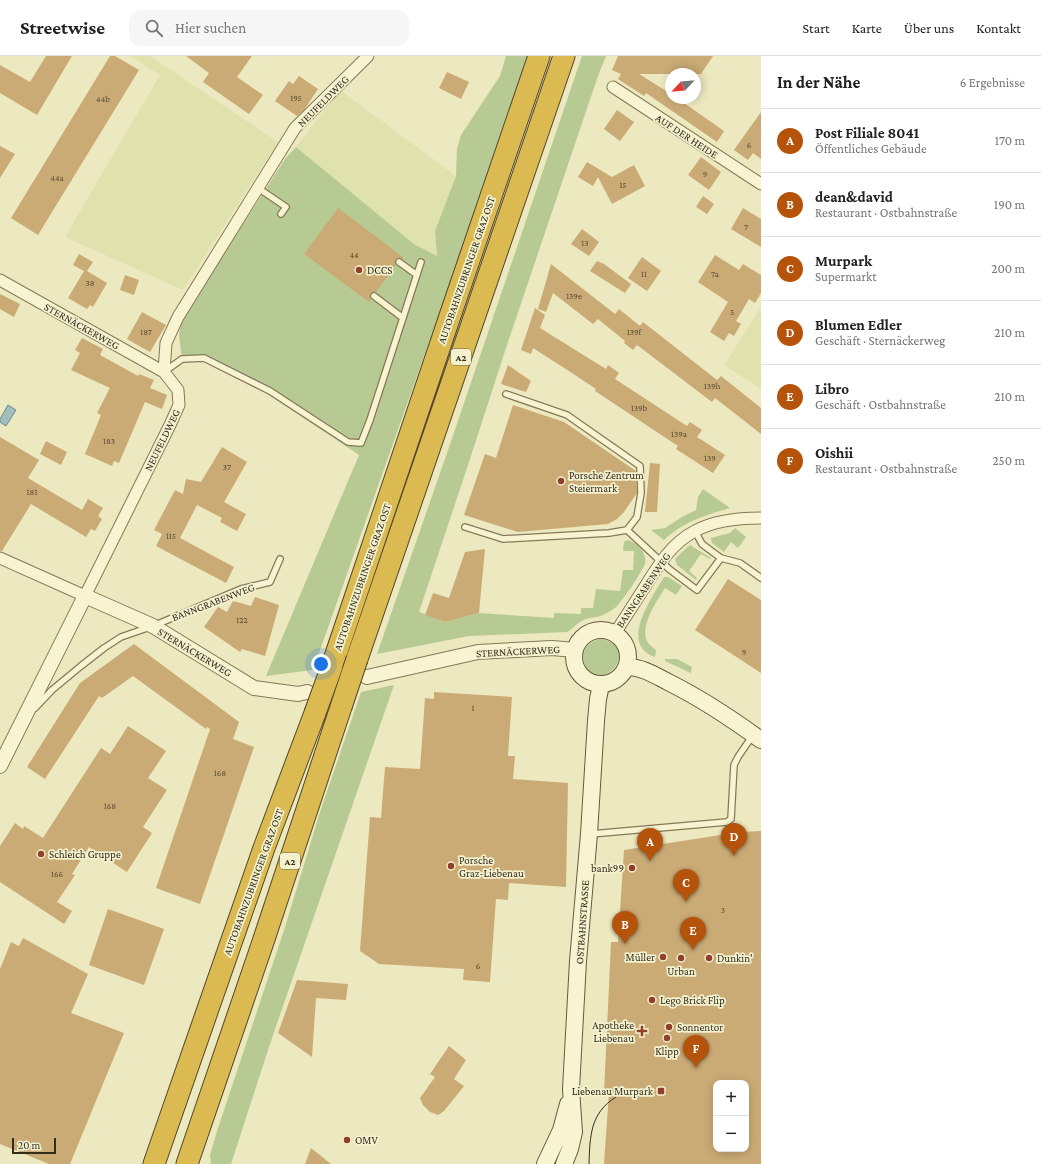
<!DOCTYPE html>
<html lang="de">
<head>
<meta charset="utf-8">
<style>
	body { margin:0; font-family:"Crimson Pro",serif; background:#f6f6f6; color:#222 }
	.controls { position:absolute; right:12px; bottom:12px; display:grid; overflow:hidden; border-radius:8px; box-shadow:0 2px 10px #0003 }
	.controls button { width:36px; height:36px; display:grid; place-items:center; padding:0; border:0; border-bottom:1px solid #e0e0e0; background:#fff; color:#222; font:20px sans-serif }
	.compass { position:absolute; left:665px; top:12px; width:36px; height:36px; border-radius:50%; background:#fff; box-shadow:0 2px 10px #0003; rotate:244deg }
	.scale { position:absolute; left:12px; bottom:10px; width:44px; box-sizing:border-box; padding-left:4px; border:2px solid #342d1c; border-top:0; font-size:11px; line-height:14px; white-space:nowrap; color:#342d1c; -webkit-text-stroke:3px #f4f1cf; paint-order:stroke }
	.you { position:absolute; left:321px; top:608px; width:14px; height:14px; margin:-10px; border:3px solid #fff; border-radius:50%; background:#1a73e8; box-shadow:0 0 0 6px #1a73e833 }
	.badge { display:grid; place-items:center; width:26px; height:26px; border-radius:50%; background:#b45309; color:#fff; font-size:13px; font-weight:700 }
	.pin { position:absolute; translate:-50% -33px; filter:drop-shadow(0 1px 2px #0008) }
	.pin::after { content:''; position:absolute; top:21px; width:14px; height:12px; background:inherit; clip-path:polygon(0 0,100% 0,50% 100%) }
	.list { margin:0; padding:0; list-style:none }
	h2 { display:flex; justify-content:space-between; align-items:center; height:52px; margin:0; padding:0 16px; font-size:17px }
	h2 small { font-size:13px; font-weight:400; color:#767676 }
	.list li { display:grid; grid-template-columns:26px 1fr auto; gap:12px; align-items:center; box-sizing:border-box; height:64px; padding:0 16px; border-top:1px solid #e0e0e0 }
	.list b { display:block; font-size:15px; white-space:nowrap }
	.list p { margin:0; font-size:13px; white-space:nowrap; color:#767676 }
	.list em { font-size:13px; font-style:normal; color:#767676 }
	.icon { flex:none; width:22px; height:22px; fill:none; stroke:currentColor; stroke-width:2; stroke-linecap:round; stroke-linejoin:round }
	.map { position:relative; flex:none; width:761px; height:1108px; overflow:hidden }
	header { display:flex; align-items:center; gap:24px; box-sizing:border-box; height:56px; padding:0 20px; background:#fff; border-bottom:1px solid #e0e0e0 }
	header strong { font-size:19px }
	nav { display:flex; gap:22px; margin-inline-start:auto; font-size:14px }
	.search { width:280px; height:36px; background:#f6f6f6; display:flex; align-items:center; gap:10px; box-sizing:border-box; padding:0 14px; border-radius:12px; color:#767676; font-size:15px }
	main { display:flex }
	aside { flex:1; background:#fff }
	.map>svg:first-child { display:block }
</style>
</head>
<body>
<header>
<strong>Streetwise</strong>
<div class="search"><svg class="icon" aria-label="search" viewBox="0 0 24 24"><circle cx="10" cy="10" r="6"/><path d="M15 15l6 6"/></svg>Hier suchen</div>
<nav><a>Start</a><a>Karte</a><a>Über uns</a><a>Kontakt</a></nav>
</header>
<main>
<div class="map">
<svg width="761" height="1108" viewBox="0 0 761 1108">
	<rect width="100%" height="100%" fill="#ece8bf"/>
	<path fill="#dfe2ad" d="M130,0H150L278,86L183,234L65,181L160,19Z
		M340,34L456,120L435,175L437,200L414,188L296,91Z
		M761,251V333L724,309Z"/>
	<path fill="#b8ca94" d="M506,0H528L504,74L313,614L266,620L359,399L245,323L204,302L182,303L179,279L182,263L285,103L296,91L414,188L437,200L435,175L456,120L457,93L461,79L500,20Z
		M582,0H606L599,17L507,289L470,403L419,556L445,566L479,557L554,562V557L581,558V552H593L596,533L620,535L623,514H633L634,495H623L624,486L628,484C637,486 647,497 645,507C644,513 622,546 616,551C612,554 605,559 600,560C594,562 588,561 582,565C576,568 573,573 567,576L469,580L377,598L447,397Z
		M703,433L730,452C703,460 685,465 664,484L651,474L665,472L682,461L696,454L698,441Z
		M735,472L746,481L738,492L731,486L724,496L712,487L711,482L730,477Z
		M690,489L711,502L710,503L701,498L689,515L697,522L696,524L677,509L675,503L682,496Z
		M664,521H668L682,530L676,539L665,532C657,545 642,566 646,582C647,587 652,591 656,594L655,601C618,589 652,541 664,521Z
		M602,583C641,591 604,639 586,611C578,597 588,584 602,583Z
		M665,603H677L692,611L691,617L665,605Z
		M394,629L272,982L231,1108H211L210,1099L218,1072L285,871L320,756L361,636Z"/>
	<path fill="#a2bebc" stroke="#6a8c8a" d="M8,349L16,354L6,370L0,366V363Z"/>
	<path fill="#caab76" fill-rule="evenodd" d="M46,0H72L37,59L0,37V9L30,26Z
		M110,0H115L139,14L38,179L11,162Z
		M186,0H252L237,21L263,39L249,58L203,26L209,17Z
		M618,0H713L701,18H639L671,38V42H677L724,75L717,86L646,37L644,40L618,23L621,18L612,14Z
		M447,16L469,26L461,43L439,32Z
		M299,20L318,33L304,54L297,60L275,45L289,25L293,28Z
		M617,54L634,66L620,85L604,73Z
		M761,56V103L753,97L748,104L734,94Z
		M0,90L15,98L0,122Z
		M701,101L721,116L709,134L688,119Z
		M587,106L612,121L634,109L645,130L612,148L598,121L593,130L578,121Z
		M703,140L714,148L707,158L696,151Z
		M338,152L403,201L402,203L399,202L396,203L395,206L396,209L376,236H373L370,238L371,243L369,246L304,198Z
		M743,152L761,163V191L731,173Z
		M582,173L599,186L589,200L571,188Z
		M79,198L93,206L87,215L107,227L93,251L90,249L87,253L68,242L84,215L73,209Z
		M715,199L739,214L743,208L761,219V237L755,247L749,243L736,265L741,268L734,280L729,277L724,285L710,276L728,246L698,226Z
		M642,201L661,215L647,235L628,222Z
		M597,205L604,208L631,228L625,237L590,215Z
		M551,208L615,258L619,253L640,270L643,266L717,324L721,320L761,352V378L715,342L712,346L637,289L633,294L624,287L625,285L598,263L593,268L553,237L546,256L538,253Z
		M125,219L139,224L134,239L120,234Z
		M0,238L20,248L14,261L0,253Z
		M535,252L545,259L540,272L606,313L608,309L619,317L615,323L687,370L690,366L702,374L697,381L725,399L713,417L676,393L678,390L595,335L596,333L572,317L533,292L531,298L521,294Z
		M142,256L166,269L150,296L127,283Z
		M82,282L103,293L100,299L138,320L139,318L154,324L150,332L167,339L162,353L145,346L119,407L114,405L112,410L85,398L101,359L97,357L110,332L71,314L80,297L75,294Z
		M508,309L531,325L526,336L501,328Z
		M513,349L564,366L636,415L637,437L624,456L617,463L608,468L518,476L464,459L485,398L496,402Z
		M0,381L39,404L28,422L82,454L88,443L103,452L98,460L102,463L95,475L91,473L86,481L31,448L2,495H0Z
		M46,385L67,396L61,409L40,398Z
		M222,391L247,406L224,446L246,458L237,475L220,466L222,462L197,449L180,482L234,511L226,527L156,490L162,478L154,474L175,434L183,438L186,423L201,426Z
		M650,407L660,408L657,456H645Z
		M485,493L479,557L445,566L425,559L433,537L449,542L465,496Z
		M728,523L761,544V617L695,574Z
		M255,541L279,549L265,600L242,593L240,596L204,571L218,551L227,556L233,545L251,550Z
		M134,588L239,666L233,683L254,691L200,848L156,832L210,673L207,671L206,673L133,620L102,642L99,640L45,723L27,711L80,627Z
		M434,636L512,641L508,700H515L513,723L568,727L566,831L509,827L508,844L496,843L490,926L463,924L464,913L379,908L360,895L370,761L381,762L385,711L420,713L425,642L434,643Z
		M128,670L166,695L148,722L167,734L143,771L152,777L127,816L89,791L72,818L75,819L57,846L72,855L64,868L0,826V790L15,767L23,773L24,770L43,782L101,692L110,698Z
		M761,775V1108H604L609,1037H604L611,886H618L624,794L740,776ZM716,1027H746V1093H716Z
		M108,853L164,873L144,929L89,909Z
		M23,882L88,918L71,957L124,977L70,1108H49L0,1088V913L11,886L19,890Z
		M297,924L348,928L346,944L316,942L312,1001L278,977Z
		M449,990L466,1004L454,1023L464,1030L444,1055L438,1059L430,1056L423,1049L420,1042L435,1021L430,1018Z
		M311,1092L331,1108H305Z"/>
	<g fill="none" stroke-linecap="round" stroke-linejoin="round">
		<g stroke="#857958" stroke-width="8">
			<path id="service" d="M258,132L286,151L281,158
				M399,206L417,219
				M374,240L403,262
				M164,316L182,303L204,302L270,335L348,386L361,387L370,364L421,206
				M506,338L567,359L640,410L641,437L637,461L627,474
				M465,471L503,483L609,477L627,474L669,513L697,534L721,502
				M695,475L702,488L714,497L721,502L740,507L761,522
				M35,652L52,634L81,610L104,592L121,581L153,570L241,533L270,526L280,503
				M591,778L727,766L731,763L734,709L738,701L753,679"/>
		</g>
		<g stroke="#857958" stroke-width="13">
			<path id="minor" d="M613,31L761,128
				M0,224L164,316
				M0,502L85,540L170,369L179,349L178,334L164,316L166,287L178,261L295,72L368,0
				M614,577L619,571C628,557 637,543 646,529C659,508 672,487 695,475C715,464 739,462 761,462"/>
		</g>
		<g stroke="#857958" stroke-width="16">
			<path id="tertiary" d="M367,621L478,596L552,592L575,594
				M0,710L85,540L153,570L254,632L298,638L307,636"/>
		</g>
		<g stroke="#665a3c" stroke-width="18">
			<path id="secondary" d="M574 601a27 27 0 1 1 54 0a27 27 0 1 1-54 0Z
				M627,611C643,611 656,620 670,627C702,643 732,663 761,684
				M545,1108L561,1074L568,1048
				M564,1108L570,1093L574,1076L571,1033L578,905L589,778L596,665L598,643L601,629"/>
		</g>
		<g stroke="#52462d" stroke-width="23">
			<path id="motorway" d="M357,603L564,0
				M332,610L450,260L539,0
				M154,1108L264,792L315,657
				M187,1108L263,886L341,651"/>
		</g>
		<use href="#service" stroke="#f8f4d2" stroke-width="5.5"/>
		<use href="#minor" stroke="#f8f4d2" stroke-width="11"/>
		<use href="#tertiary" stroke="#f8f4d2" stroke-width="14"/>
		<use href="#secondary" stroke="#f8f4d2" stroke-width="16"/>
		<use href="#motorway" stroke="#dbbb51" stroke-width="21"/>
		<path stroke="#342d1c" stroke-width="1" d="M589,1108C590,1080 590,1057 616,1041"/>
		<g stroke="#52462d" stroke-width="23" stroke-linecap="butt">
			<path id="motorway-bridge" d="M341,651L357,603
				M315,657L332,610"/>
		</g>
		<use href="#motorway-bridge" stroke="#dbbb51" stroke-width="21"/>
	</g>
	<g fill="#923f2a" stroke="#f4f1cf" stroke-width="1.5">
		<circle cx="359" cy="214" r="4"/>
		<circle cx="561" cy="425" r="4"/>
		<circle cx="41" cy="798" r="4"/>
		<circle cx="451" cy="810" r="4"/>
		<circle cx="632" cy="812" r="4"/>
		<circle cx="663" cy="901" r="4"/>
		<circle cx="681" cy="902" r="4"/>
		<circle cx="709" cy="902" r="4"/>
		<circle cx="652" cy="944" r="4"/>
		<circle cx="669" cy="971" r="4"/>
		<path d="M640 969h4v4h4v4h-4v4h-4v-4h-4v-4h4z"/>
		<circle cx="667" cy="982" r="4"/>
		<rect x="657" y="1031" width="8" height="8" rx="2"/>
		<circle cx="347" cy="1084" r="4"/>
	</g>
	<g text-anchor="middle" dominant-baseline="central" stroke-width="3.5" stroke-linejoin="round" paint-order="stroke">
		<g font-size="9" fill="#5a4c32">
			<text x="296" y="42">195</text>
			<text x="103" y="43">44b</text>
			<text x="749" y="89">6</text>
			<text x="705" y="118">9</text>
			<text x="57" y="122">44a</text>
			<text x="623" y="129">15</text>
			<text x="746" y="171">7</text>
			<text x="585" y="187">13</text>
			<text x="354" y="199">44</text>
			<text x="644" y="218">11</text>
			<text x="715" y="218">7a</text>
			<text x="90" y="227">38</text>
			<text x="574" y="240">139e</text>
			<text x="732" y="256">5</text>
			<text x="146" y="276">187</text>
			<text x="634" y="276">139f</text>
			<text x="712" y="330">139h</text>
			<text x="639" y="352">139b</text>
			<text x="679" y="378">139a</text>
			<text x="109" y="385">183</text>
			<text x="710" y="402">139</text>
			<text x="227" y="411">37</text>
			<text x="32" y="436">181</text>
			<text x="171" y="480">115</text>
			<text x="242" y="564">122</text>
			<text x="744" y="596">9</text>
			<text x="473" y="652">1</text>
			<text x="220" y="717">168</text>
			<text x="110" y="750">168</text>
			<text x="57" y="818">166</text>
			<text x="723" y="854">3</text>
			<text x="478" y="910">6</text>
		</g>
		<g fill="#f4f1cf" stroke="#6e6852" stroke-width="1">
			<rect x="451" y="293" width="20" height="16" rx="3"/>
			<rect x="280" y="797" width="20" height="16" rx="3"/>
		</g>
		<g font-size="10" font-weight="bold" fill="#342d1c">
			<text x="461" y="301">A2</text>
			<text x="290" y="805">A2</text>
		</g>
		<g font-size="11" fill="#342d1c" stroke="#f4f1cf">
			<text transform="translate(323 45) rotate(-45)">NEUFELDWEG</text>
			<text transform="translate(687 80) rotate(33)">AUF DER HEIDE</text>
			<text transform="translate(466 214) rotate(-71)">AUTOBAHNZUBRINGER GRAZ OST</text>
			<text transform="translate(82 270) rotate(29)">STERNÄCKERWEG</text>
			<text transform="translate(162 384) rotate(-64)">NEUFELDWEG</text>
			<text transform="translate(362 521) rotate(-71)">AUTOBAHNZUBRINGER GRAZ OST</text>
			<text transform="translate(643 534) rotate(-56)">BANNGRABENWEG</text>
			<text transform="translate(213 546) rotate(-21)">BANNGRABENWEG</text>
			<text transform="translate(518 595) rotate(-3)">STERNÄCKERWEG</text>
			<text transform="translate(195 596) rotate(31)">STERNÄCKERWEG</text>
			<text transform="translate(253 826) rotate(-70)">AUTOBAHNZUBRINGER GRAZ OST</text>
			<text transform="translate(582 866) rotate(-86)">OSTBAHNSTRASSE</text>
		</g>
		<g font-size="11" fill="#342d1c" stroke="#f4f1cf" text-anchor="start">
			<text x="367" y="214">DCCS</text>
			<text x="569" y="419">Porsche Zentrum<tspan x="569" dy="13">Steiermark</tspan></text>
			<text x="49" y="798">Schleich Gruppe</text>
			<text x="459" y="804">Porsche<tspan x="459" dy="13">Graz-Liebenau</tspan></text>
			<text x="624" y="812" text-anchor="end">bank99</text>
			<text x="655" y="901" text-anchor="end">Müller</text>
			<text x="717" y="902">Dunkin'</text>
			<text x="681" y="915" text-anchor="middle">Urban</text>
			<text x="660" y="944">Lego Brick Flip</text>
			<text x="634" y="969" text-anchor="end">Apotheke<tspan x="634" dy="13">Liebenau</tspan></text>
			<text x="677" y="971">Sonnentor</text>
			<text x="667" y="995" text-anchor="middle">Klipp</text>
			<text x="653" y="1035" text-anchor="end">Liebenau Murpark</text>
			<text x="355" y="1084">OMV</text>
		</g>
	</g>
</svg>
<div class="controls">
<button>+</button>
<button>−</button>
</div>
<svg class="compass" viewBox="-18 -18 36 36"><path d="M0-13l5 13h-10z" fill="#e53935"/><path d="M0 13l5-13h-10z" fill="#767676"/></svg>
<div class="scale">20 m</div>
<div class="you"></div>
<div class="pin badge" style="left:650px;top:805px">A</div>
<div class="pin badge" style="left:625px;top:888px">B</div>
<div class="pin badge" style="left:686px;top:846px">C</div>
<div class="pin badge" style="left:734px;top:800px">D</div>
<div class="pin badge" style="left:693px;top:894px">E</div>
<div class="pin badge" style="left:696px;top:1012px">F</div>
</div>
<aside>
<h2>In der Nähe<small>6 Ergebnisse</small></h2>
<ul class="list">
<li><span class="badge">A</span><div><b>Post Filiale 8041</b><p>Öffentliches Gebäude</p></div><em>170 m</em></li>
<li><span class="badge">B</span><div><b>dean&amp;david</b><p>Restaurant · Ostbahnstraße</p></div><em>190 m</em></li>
<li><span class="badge">C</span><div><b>Murpark</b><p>Supermarkt</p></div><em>200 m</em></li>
<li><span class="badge">D</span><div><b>Blumen Edler</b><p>Geschäft · Sternäckerweg</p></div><em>210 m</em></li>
<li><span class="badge">E</span><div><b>Libro</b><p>Geschäft · Ostbahnstraße</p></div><em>210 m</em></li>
<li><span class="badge">F</span><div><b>Oishii</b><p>Restaurant · Ostbahnstraße</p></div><em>250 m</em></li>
</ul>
</aside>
</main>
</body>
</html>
